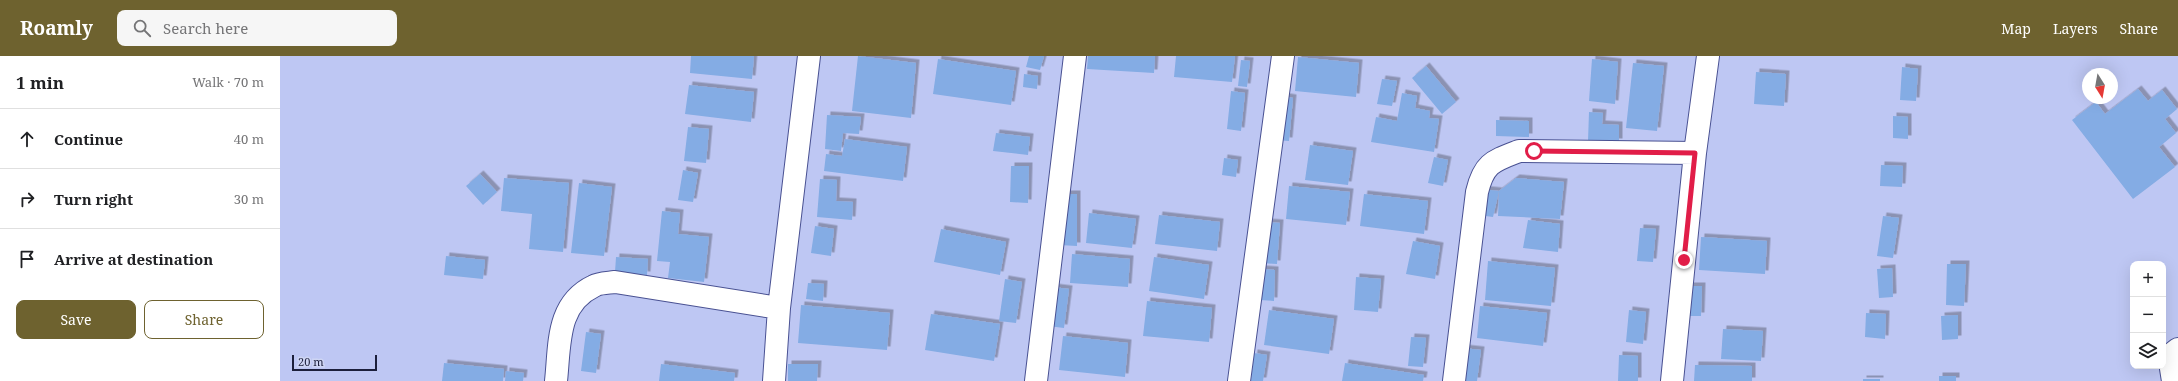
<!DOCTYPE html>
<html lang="en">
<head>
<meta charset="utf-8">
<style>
	body { margin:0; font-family:"Noto Serif",serif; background:#f6f6f6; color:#202124 }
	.controls { position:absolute; right:12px; bottom:12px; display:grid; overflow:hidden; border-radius:8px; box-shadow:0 4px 16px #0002 }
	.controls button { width:36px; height:36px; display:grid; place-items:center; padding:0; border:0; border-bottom:1px solid #e0e0e0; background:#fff; color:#202124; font:20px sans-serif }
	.compass { position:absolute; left:1802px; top:12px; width:36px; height:36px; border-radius:50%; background:#fff; box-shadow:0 4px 16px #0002; rotate:169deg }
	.scale { position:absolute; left:12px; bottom:10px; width:85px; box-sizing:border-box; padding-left:4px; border:2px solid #1c1f3b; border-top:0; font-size:11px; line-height:14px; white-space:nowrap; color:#1c1f3b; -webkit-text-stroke:3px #ced5f3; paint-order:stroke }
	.stop { position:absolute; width:12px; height:12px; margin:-9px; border:3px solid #e11d48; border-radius:50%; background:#fff }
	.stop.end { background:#e11d48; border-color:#fff; box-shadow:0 1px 4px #0008 }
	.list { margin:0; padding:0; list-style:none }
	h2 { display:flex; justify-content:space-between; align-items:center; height:52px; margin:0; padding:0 16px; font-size:17px }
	h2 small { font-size:13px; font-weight:400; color:#757577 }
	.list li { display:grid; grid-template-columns:26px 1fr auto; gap:12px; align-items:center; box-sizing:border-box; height:60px; padding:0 16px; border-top:1px solid #e0e0e0 }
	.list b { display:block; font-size:15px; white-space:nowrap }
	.list em { font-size:13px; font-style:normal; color:#757577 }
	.actions { display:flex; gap:8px; padding:12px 16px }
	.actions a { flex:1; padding:9px 0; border:1px solid #6e622f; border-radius:8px; text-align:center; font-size:14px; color:#6e622f }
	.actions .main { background:#6e622f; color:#fff }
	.icon { flex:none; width:22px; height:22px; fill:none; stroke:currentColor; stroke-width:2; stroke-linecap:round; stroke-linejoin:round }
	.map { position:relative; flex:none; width:1898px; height:325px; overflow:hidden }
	header { display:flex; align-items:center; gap:24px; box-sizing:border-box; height:56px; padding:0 20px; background:#6e622f; color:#fff }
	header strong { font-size:19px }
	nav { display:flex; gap:22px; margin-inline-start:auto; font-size:14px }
	.search { width:280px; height:36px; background:#f6f6f6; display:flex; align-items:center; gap:10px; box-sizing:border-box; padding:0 14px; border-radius:8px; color:#757577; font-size:15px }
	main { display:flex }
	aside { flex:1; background:#fff }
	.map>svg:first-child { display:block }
</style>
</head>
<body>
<header>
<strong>Roamly</strong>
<div class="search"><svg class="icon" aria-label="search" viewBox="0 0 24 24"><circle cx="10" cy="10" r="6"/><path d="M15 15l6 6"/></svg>Search here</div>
<nav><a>Map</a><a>Layers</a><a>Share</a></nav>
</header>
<main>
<aside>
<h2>1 min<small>Walk · 70 m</small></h2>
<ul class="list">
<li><svg class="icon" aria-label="ahead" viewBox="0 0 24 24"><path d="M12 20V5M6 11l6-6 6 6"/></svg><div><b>Continue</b></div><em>40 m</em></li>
<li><svg class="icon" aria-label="right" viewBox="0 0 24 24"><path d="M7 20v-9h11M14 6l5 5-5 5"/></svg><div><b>Turn right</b></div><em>30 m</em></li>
<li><svg class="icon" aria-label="arrive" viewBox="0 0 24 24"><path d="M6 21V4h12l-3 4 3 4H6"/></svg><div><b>Arrive at destination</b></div></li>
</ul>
<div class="actions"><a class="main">Save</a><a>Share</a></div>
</aside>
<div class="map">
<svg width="1898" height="325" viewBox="0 0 1898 325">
	<defs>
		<filter id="shadow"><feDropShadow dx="3.5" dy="-3.5" stdDeviation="0" flood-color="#0004"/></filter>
	</defs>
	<rect width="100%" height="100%" fill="#bec7f3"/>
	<path fill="#84ace4" filter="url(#shadow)" d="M411,0H474L472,23L410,17Z
		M578,0L636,7L631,62L572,55Z
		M749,0H764L760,14L746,11Z
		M808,0H875L874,17L807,13Z
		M896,0H955L952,26L894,21Z
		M1018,1L1079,7L1076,41L1015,35Z
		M658,3L736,15L731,49L653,38Z
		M1312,3L1338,6L1335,48L1309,45Z
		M961,4L970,5L967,31L958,30Z
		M1353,7L1384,10L1377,75L1346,72Z
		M1146,10L1176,46L1162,58L1132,22Z
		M1622,11L1638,13L1636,45L1620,44Z
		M1476,16L1506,18L1504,50L1474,48Z
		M744,18L758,20L757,33L743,31Z
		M1102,23L1117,25L1112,50L1097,48Z
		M409,29L474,36L471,66L405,58Z
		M1858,33L1868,45L1882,34L1897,53L1885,63L1896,77L1879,91L1895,111L1853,143L1792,64L1816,46L1825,58Z
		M951,35L965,37L961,75L947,73Z
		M1122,37L1137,40L1135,52L1150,55L1149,62L1159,63L1154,96L1091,86L1096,61L1117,65Z
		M1001,40L1013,42L1009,85L996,84Z
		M1309,56L1323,57L1322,68L1339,69V86L1308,85Z
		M547,59L581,61L579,78L563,77L561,95L545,93Z
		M1613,60L1628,61V83L1613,82Z
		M1216,64L1249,65V81L1216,80Z
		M408,71L429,73L426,107L404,105Z
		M716,77L750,81L748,99L713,95Z
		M565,83L627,91L623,125L544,115L546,98L562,100Z
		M1030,89L1073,95L1068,129L1025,124Z
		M1154,101L1168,104L1163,130L1148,127Z
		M944,102L958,104L956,121L942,119Z
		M1601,109L1623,110L1622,131L1600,130Z
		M731,110H749L748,147L730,146Z
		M403,114L418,117L413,146L398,144Z
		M200,118L217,136L203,149L186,130Z
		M224,122L289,127L283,196L249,193L252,158L221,155Z
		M1236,122L1284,126L1280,163L1218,160L1219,135L1213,161L1198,159L1200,133L1219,135Z
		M540,123L557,124L556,145L573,146L572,164L537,161Z
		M299,127L332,131L324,200L291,197Z
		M1009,130L1070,136L1066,169L1006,163Z
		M779,138H797V190L779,189Z
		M1084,138L1148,145L1144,178L1080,170Z
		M382,155L400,157L398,178L429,181L424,226L388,222L390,206L377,205Z
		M809,157L856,163L852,192L806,187Z
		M879,159L940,166L937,195L875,188Z
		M1603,160L1619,162L1613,202L1597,200Z
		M1248,164L1280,168L1278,196L1243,192Z
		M985,166L1000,167L997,208L982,207Z
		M535,170L554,173L551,200L531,197Z
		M1360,172L1376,173L1373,206L1357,205Z
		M661,173L726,186L720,219L654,206Z
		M1421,181L1487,185L1485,218L1419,214Z
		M1133,185L1160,190L1155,223L1126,218Z
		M792,198L850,203L848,231L790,227Z
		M166,200L205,204L203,223L164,219Z
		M336,201L368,203L367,219L335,216Z
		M874,201L929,209L924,243L869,235Z
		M1208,205L1275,212L1271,250L1205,244Z
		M1667,208H1686L1684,250L1666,249Z
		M1612,212L1613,241L1599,242L1597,213Z
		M981,213L995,214L994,245L980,244Z
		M1076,221L1101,223L1098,256L1074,254Z
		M725,223L742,226L736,267L719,265Z
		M528,227L544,228L543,245L526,243Z
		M1403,230H1422L1421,260H1402Z
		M773,231L789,233L784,272L768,270Z
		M867,245L932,252L929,286L863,280Z
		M521,249L610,257L607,294L518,287Z
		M1200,250L1267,257L1263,290L1197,282Z
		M989,254L1054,263L1049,298L984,289Z
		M1349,254L1366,256L1363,288L1346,286Z
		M1586,257L1606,258L1605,283L1585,281Z
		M651,258L720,268L714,305L645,294Z
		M1678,259V283L1662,284L1661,260Z
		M1443,273L1483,275L1481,305L1441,303Z
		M306,276L321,278L316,317L301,315Z
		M783,280L848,287L845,321L779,314Z
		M1131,281L1146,282L1143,311L1128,310Z
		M1183,292L1201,294L1197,325H1178Z
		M974,297L987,299L983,325H971Z
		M1339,299L1358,300V325H1338Z
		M164,307L224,313L223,325H162Z
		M1065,307L1144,319L1143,325H1062Z
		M381,308L455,317L454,325H379Z
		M508,308H538L537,325H508Z
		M1415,309L1472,310V325H1414Z
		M226,315L244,317L243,325H225Z
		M1659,320H1676V325H1659Z
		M1583,323H1600V325H1583Z"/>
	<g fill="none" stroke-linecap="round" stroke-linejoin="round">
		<g stroke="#495192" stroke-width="24">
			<path id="minor" d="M276,325C280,289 276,248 314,230C319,227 328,227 335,226L499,252
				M494,325L499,252L529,0
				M756,325L795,0
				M959,325L1003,0
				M1174,325L1197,136C1204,107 1213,105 1239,95L1415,97
				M1392,325L1415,97L1428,0
				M1893,325L1889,300L1898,293"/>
		</g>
		<use href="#minor" stroke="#fff" stroke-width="22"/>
	</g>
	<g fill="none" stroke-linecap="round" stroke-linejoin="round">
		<path stroke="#e11d48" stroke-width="5" d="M1254,95L1415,97L1404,204"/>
	</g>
</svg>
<div class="controls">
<button>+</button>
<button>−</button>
<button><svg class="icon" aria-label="layers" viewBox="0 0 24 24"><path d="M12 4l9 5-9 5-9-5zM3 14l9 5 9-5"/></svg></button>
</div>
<svg class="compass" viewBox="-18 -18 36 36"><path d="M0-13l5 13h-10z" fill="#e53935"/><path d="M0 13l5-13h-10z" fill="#757577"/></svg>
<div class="scale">20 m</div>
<div class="stop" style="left:1254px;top:95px"></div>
<div class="stop end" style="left:1404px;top:204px"></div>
</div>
</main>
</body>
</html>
